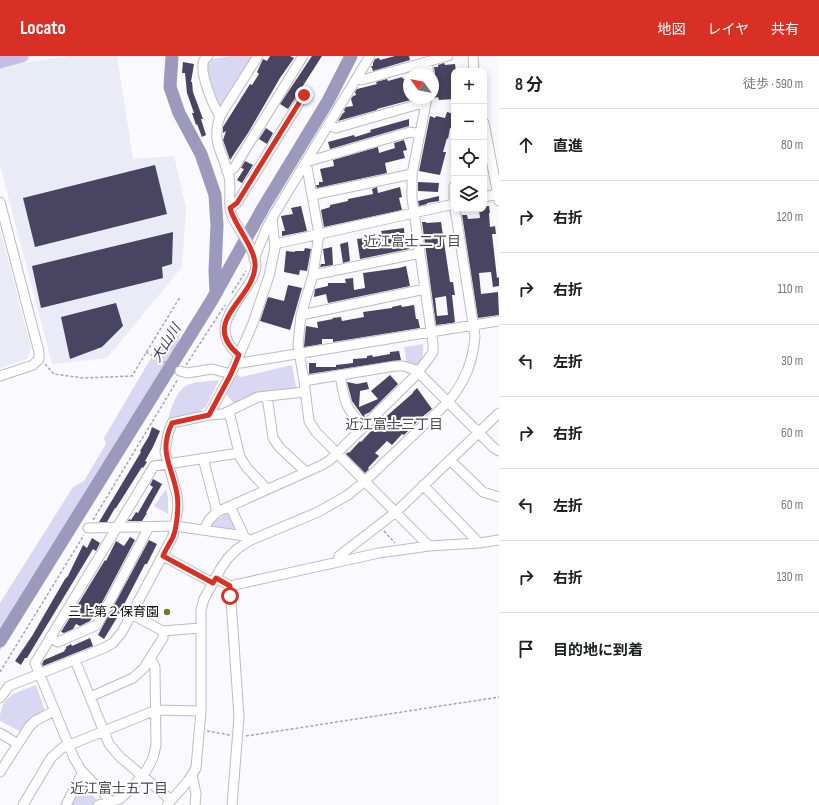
<!DOCTYPE html>
<html lang="ja">
<head>
<meta charset="utf-8">
<style>
	body { margin:0; font-family:"Sofia Sans Condensed","Noto Sans JP",sans-serif; background:#f2f2f2; color:#202124 }
	.controls { position:absolute; right:12px; top:12px; display:grid; overflow:hidden; border-radius:8px; box-shadow:0 2px 10px #0003 }
	.controls button { width:36px; height:36px; display:grid; place-items:center; padding:0; border:0; border-bottom:1px solid #e0e0e0; background:#fff; color:#202124; font:20px sans-serif }
	.compass { position:absolute; left:403px; top:12px; width:36px; height:36px; border-radius:50%; background:#fff; box-shadow:0 2px 10px #0003; rotate:303deg }
	.stop { position:absolute; width:12px; height:12px; margin:-9px; border:3px solid #d93025; border-radius:50%; background:#fff }
	.stop.end { background:#d93025; border-color:#fff; box-shadow:0 1px 4px #0008 }
	.list { margin:0; padding:0; list-style:none }
	h2 { display:flex; justify-content:space-between; align-items:center; height:52px; margin:0; padding:0 16px; font-size:17px }
	h2 small { font-size:13px; font-weight:400; color:#757577 }
	.list li { display:grid; grid-template-columns:26px 1fr auto; gap:12px; align-items:center; box-sizing:border-box; height:72px; padding:0 16px; border-top:1px solid #e0e0e0 }
	.list b { display:block; font-size:15px; white-space:nowrap }
	.list em { font-size:13px; font-style:normal; color:#757577 }
	.icon { flex:none; width:22px; height:22px; fill:none; stroke:currentColor; stroke-width:2; stroke-linecap:round; stroke-linejoin:round }
	.map { position:relative; flex:none; width:499px; height:749px; overflow:hidden }
	header { display:flex; align-items:center; gap:24px; box-sizing:border-box; height:56px; padding:0 20px; background:#d93025; color:#fff }
	header strong { font-size:19px }
	nav { display:flex; gap:22px; margin-inline-start:auto; font-size:14px }
	main { display:flex }
	aside { flex:1; background:#fff }
	.map>svg:first-child { display:block }
</style>
</head>
<body>
<header>
<strong>Locato</strong>
<nav><a>地図</a><a>レイヤ</a><a>共有</a></nav>
</header>
<main>
<div class="map">
<svg width="499" height="749" viewBox="0 0 499 749">
	<rect width="100%" height="100%" fill="#f9f9ff"/>
	<path fill="#ebeaf7" d="M71,0H117L133,103L174,100L186,152L182,211L107,302L52,308L0,109V14L30,6Z
		M0,173L31,292L27,303L0,312Z"/>
	<path fill="#dad7f2" d="M233,0H252L218,54L209,32L206,10L211,3Z
		M173,268L175,275L180,279L168,318L0,595V547L73,431L84,425L106,388L104,382L151,302Z
		M423,288C424,297 423,303 417,311L408,313L404,291Z
		M292,309L296,331L293,336L246,343L234,348L225,336L230,327L237,319L241,321Z
		M219,324L206,351L190,361L168,364C170,354 177,334 187,329C193,326 212,325 219,324Z
		M166,433L168,441V458L154,450Z
		M229,456L235,472L231,474L213,472L211,468Z
		M36,629L45,655L19,675L0,665C0,639 16,637 36,629Z
		M82,726L98,746L91,749H69Z"/>
	<g fill="none" stroke-linecap="round" stroke-linejoin="round">
		<path stroke="#9d99bd" stroke-width="13" d="M172,0L170,31L179,57L201,98L215,139L217,169L215,215L216,236
			M0,585L212,244L263,152L328,45L351,0"/>
	</g>
	<path fill="#484462" fill-rule="evenodd" d="M270,0H290L294,2L280,22L248,77L230,104L223,84L226,75L223,77V71L250,28L252,29L259,18L257,16L263,3L267,5Z
		M312,0H322L288,53L280,48Z
		M395,0H409L410,4L373,15L371,10H373V7L375,3L379,2L380,4Z
		M183,6L194,8L191,26H192L193,36L203,63H201L206,79L202,81L197,68L196,69L192,57H194L187,37L185,17H182Z
		M444,7L445,9L455,8L456,15H454V43L439,44L438,41L434,42L433,39V35H437L435,24H433L435,17L434,11H438V9Z
		M402,21L403,23L409,22V42H418L377,53V54L338,65L343,57L345,56L344,54L346,51L353,50L351,43L353,40L356,39L355,36L357,33L377,28L376,26L387,23L388,25Z
		M447,56L454,58V63L452,72H450L448,83L447,82L443,96H446L440,119L419,115L430,60L435,62L436,60L445,62Z
		M409,63V70L330,93L328,86L354,79L355,81L371,76L370,74Z
		M266,72L273,77L267,88L259,83Z
		M404,84L407,94L403,95L405,102L385,107L387,117L317,132L316,129H319V126H323L320,113L334,110L333,104L378,91L379,97L395,92L394,87Z
		M245,105L253,109L242,127L237,124L244,113L241,112Z
		M155,109L167,158L35,191L23,142Z
		M418,126L439,127L438,136L418,135Z
		M377,131L378,137L400,131L402,141L399,142L402,154L324,171L321,154L330,151V149L348,145V143L373,138L372,133Z
		M439,140V145L427,147V148L419,150L418,145Z
		M301,150L307,175L282,180V175H285L281,160L293,158L291,152Z
		M484,150H489L490,157H489L490,171L495,170L496,178H492L497,222L499,221V230L493,231L491,216L479,217L481,238L498,236L499,259L478,262L462,159H467L468,163L480,162L479,154L484,153Z
		M422,166H426V167L441,166L450,226H453L455,239H452L455,266L452,267L436,269ZM446,240L448,259L437,260L435,242Z
		M404,172L405,186H408L409,193L360,203L357,183L367,182V180L382,178L381,175Z
		M173,176L172,208L162,211L163,222L41,252L32,210Z
		M348,186L350,205L343,207L340,188Z
		M332,191L333,209L320,211L321,208H325L323,193Z
		M305,192L311,193L307,215L300,214L299,219L284,216L286,195L295,196V195H304Z
		M406,210L410,230L328,247L326,238L314,241L315,233L328,230V227H346L345,223L353,222L354,234L365,232L363,217L399,212Z
		M288,229L302,232L290,274L260,265L268,241L284,245Z
		M116,247L123,270L102,291L70,303L61,261Z
		M401,249L402,251L414,249L416,263H418L420,272L333,286V283H322V288L304,291L306,270L318,272L317,266L333,263L332,262L341,261L342,265L364,261L363,256L392,252V251Z
		M399,295L401,304L309,318V307H316V311H336V309L353,307V303L367,302V300L372,299L373,301L390,298V296Z
		M390,319L398,328L370,356L364,359L365,361L364,362L352,345L347,326L357,328L367,326L369,333L360,335L359,351L378,343L371,335Z
		M417,332L432,353L421,362L404,379L402,378L392,389L387,385L375,397L379,400L368,412L369,413L365,417L346,398L348,396L349,397L360,385L361,386L374,372L373,371L380,363L381,365L413,337V336Z
		M152,371L160,375L153,391L145,405L147,406L143,412L142,411L116,452H115L107,466H99L141,396L140,395L149,380Z
		M153,423L162,428L146,457H147L142,465H128L129,463L131,464L136,456L138,457L147,441L153,431L150,429Z
		M130,481L135,484L96,558H95L90,565L80,570L76,568L73,573L64,577L61,576L105,504L106,505L116,485L124,490Z
		M92,482L100,487L96,495L93,493L27,602H25L21,609L15,605L32,580L65,523L68,520L83,489L87,492Z
		M149,484L157,488L147,508H145L118,560L104,583L98,579Z
		M90,582L93,590L43,610L42,608L44,604L65,595L64,594L66,593V591L71,588L72,590Z"/>
	<g fill="none" stroke-linecap="round" stroke-linejoin="round">
		<g stroke="#bcbbc1" stroke-width="11">
			<path id="minor" d="M208,0C205,2 203,5 203,8C201,20 213,50 220,60
				M473,0L474,15
				M427,6L429,18
				M357,22L362,24L448,0
				M484,67L499,145
				M329,69L336,72L426,46
				M420,78L410,76L306,106L319,178L313,219L301,259L298,289L304,325L309,365L316,376L429,490
				M227,116L234,112L303,0
				M454,130V143
				M312,139L412,118
				M484,141L498,138
				M0,146L39,296V303L33,309L0,320
				M230,152L237,147L304,39
				M275,188L454,148
				M254,203L265,176L272,162
				M313,219L420,197
				M301,259L425,233
				M239,299C211,276 231,255 246,232C251,225 256,217 256,209C255,193 239,175 232,160C227,147 232,134 229,121C223,96 211,87 220,60L258,0
				M236,306L241,307L499,265
				M180,315L187,317L212,313L231,318
				M340,319C345,347 344,350 364,371
				M304,325L395,310H403L416,314L494,392L499,395
				M267,340L273,382L280,392L306,416
				M229,355L240,401L247,412L267,433
				M209,359L223,358L258,341L305,336
				M203,402L217,456
				M450,404L483,436L499,441
				M423,429L479,487
				M230,450L244,480
				M88,472L175,470L244,480L249,485
				M204,474L209,464L217,456L322,409L330,404L414,321L429,302L433,296V288L412,142V118L427,42
				M163,500L213,527
				M337,506L339,500L396,456L499,357
				M216,522L230,530L379,497L429,490L479,487L499,484
				M230,530L239,661L232,749
				M131,558L163,575L200,572
				M50,582L58,586L97,569L149,471
				M75,604L109,688L120,701L171,744
				M90,641L133,622L144,612L163,582V575
				M0,642L9,630L104,592L113,587L122,576L173,480L178,452L177,439L165,396L168,378L172,367L209,359L231,318L253,267L269,220L275,192L272,162L370,0
				M0,677L18,688
				M0,716L29,671L35,665L54,655
				M192,719L196,738L195,749
				M109,746L107,741L81,714L74,702L35,607L154,410L239,397
				M23,749L51,702L62,692L156,654L201,655
				M66,749L83,716
				M98,749L120,743L130,734L146,715L153,702L156,689L155,611L150,602
				M167,749L188,725L196,712L201,655V554L204,543L221,512L228,502L237,493L249,485L318,456L348,439L365,425L448,346C465,326 473,306 475,280L455,153"/>
		</g>
		<g stroke="#d8d8d8" stroke-width="14">
			<path id="major" d="M0,6L22,0"/>
		</g>
		<path stroke="#a7a7ac" stroke-width="1.5" stroke-dasharray="3 2" stroke-linecap="butt" d="M232,237L246,215
			M146,296L173,311
			M45,308L54,318L83,322L132,320L180,241
			M186,309L225,249
			M93,464L178,323
			M384,475L395,487
			M0,616L84,479
			M207,675L230,679
			M246,680L499,641"/>
		<use href="#minor" stroke="#fff" stroke-width="9"/>
		<use href="#major" stroke="#c4bfe8" stroke-width="12"/>
	</g>
	<g fill="none" stroke-linecap="round" stroke-linejoin="round">
		<path stroke="#d93025" stroke-width="5" d="M230,540V530L216,522L213,527L163,500C166,493 170,487 173,481C177,471 179,449 177,438C172,409 158,397 172,367L209,359L231,318L239,299C199,266 253,244 255,211C257,194 234,169 230,152L237,147L304,39"/>
	</g>
	<circle fill="#797921" stroke="#fff" stroke-width="1.5" cx="167" cy="556" r="4"/>
	<g text-anchor="middle" dominant-baseline="central" stroke-width="4" stroke-linejoin="round" paint-order="stroke">
		<g font-size="13" fill="#0c0c0e" stroke="#fff" text-anchor="end">
			<text x="159" y="556">三上第２保育園</text>
		</g>
		<g font-size="14" fill="#4a4a4f" stroke="#fff">
			<text x="412" y="185">近江富士二丁目</text>
			<text x="394" y="368">近江富士三丁目</text>
			<text x="119" y="732">近江富士五丁目</text>
		</g>
		<g font-size="14" font-style="italic" fill="#413969" stroke="#fff">
			<text transform="translate(166 287) rotate(-58)">大山川</text>
		</g>
	</g>
</svg>
<div class="controls">
<button>+</button>
<button>−</button>
<button><svg class="icon" aria-label="locate" viewBox="0 0 24 24"><circle cx="12" cy="12" r="6"/><path d="M12 2v4M12 18v4M2 12h4M18 12h4"/></svg></button>
<button><svg class="icon" aria-label="layers" viewBox="0 0 24 24"><path d="M12 4l9 5-9 5-9-5zM3 14l9 5 9-5"/></svg></button>
</div>
<svg class="compass" viewBox="-18 -18 36 36"><path d="M0-13l5 13h-10z" fill="#e53935"/><path d="M0 13l5-13h-10z" fill="#757577"/></svg>
<div class="stop" style="left:230px;top:540px"></div>
<div class="stop end" style="left:304px;top:39px"></div>
</div>
<aside>
<h2>8 分<small>徒歩 · 590 m</small></h2>
<ul class="list">
<li><svg class="icon" aria-label="ahead" viewBox="0 0 24 24"><path d="M12 20V5M6 11l6-6 6 6"/></svg><div><b>直進</b></div><em>80 m</em></li>
<li><svg class="icon" aria-label="right" viewBox="0 0 24 24"><path d="M7 20v-9h11M14 6l5 5-5 5"/></svg><div><b>右折</b></div><em>120 m</em></li>
<li><svg class="icon" aria-label="right" viewBox="0 0 24 24"><path d="M7 20v-9h11M14 6l5 5-5 5"/></svg><div><b>右折</b></div><em>110 m</em></li>
<li><svg class="icon" aria-label="left" viewBox="0 0 24 24"><path d="M17 20v-9H6M10 6l-5 5 5 5"/></svg><div><b>左折</b></div><em>30 m</em></li>
<li><svg class="icon" aria-label="right" viewBox="0 0 24 24"><path d="M7 20v-9h11M14 6l5 5-5 5"/></svg><div><b>右折</b></div><em>60 m</em></li>
<li><svg class="icon" aria-label="left" viewBox="0 0 24 24"><path d="M17 20v-9H6M10 6l-5 5 5 5"/></svg><div><b>左折</b></div><em>60 m</em></li>
<li><svg class="icon" aria-label="right" viewBox="0 0 24 24"><path d="M7 20v-9h11M14 6l5 5-5 5"/></svg><div><b>右折</b></div><em>130 m</em></li>
<li><svg class="icon" aria-label="arrive" viewBox="0 0 24 24"><path d="M6 21V4h12l-3 4 3 4H6"/></svg><div><b>目的地に到着</b></div></li>
</ul>
</aside>
</main>
</body>
</html>
